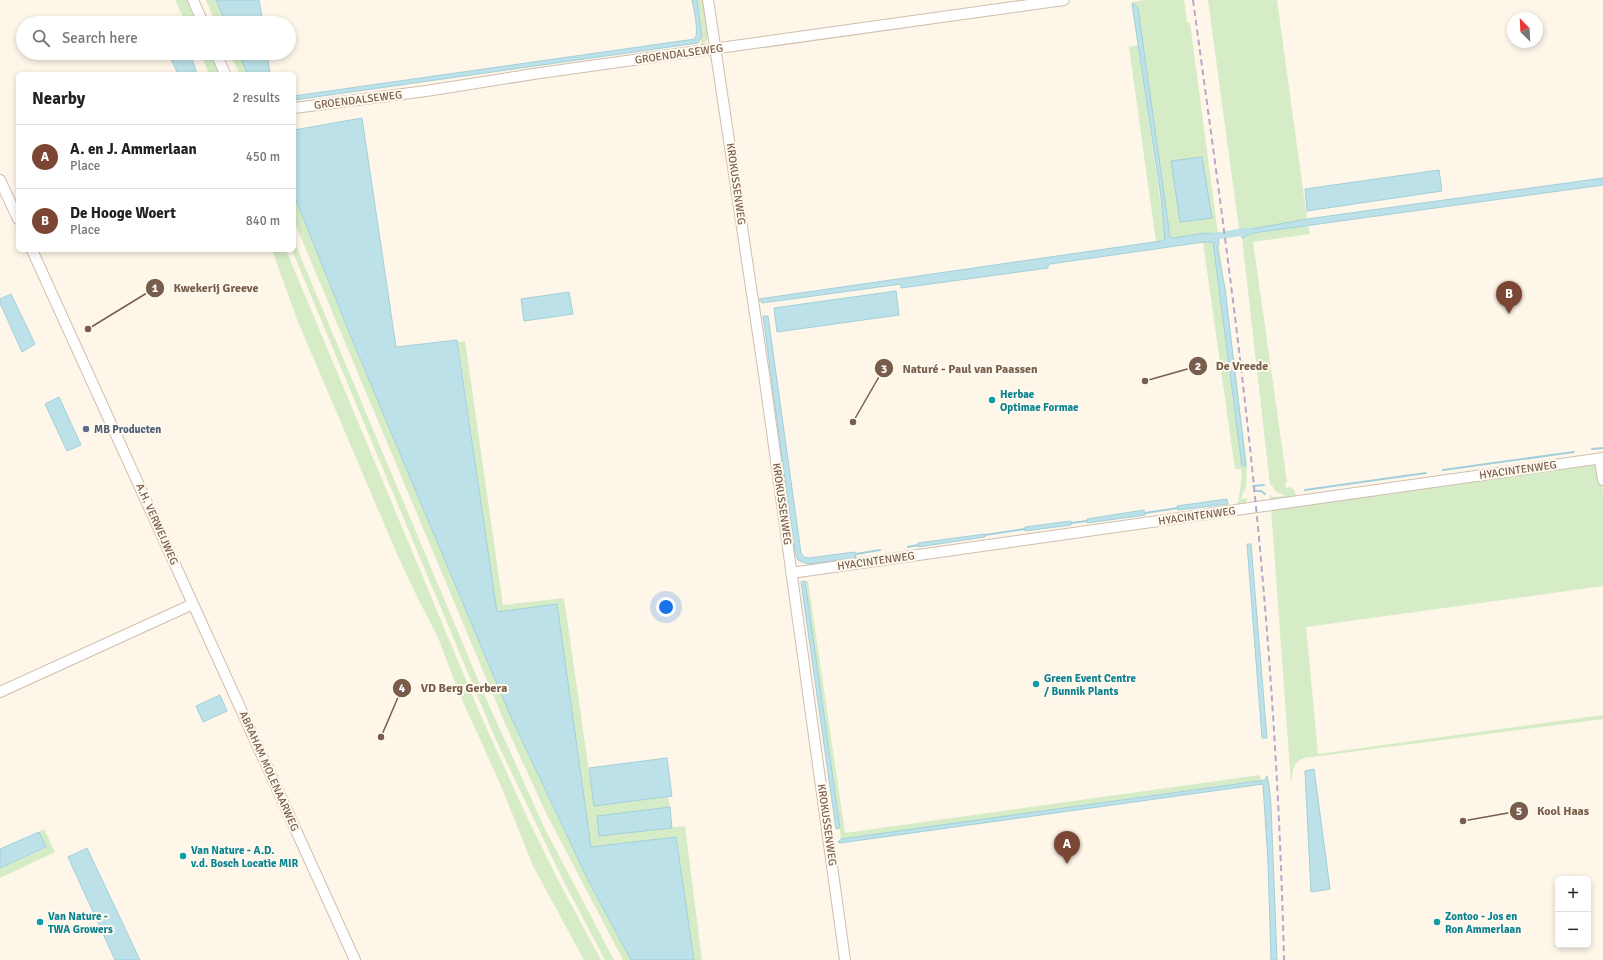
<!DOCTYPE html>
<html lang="en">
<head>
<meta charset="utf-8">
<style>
	body { margin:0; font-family:Signika,sans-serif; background:#f2f2f2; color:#222 }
	.controls { position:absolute; right:12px; bottom:12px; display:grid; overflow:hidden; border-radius:6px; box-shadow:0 2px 6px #0003 }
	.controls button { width:36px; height:36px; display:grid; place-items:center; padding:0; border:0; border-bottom:1px solid #e0e0e0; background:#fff; color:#222; font:20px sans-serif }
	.compass { position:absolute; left:1507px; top:12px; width:36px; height:36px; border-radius:50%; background:#fff; box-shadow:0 2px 6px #0003; rotate:336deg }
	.you { position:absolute; left:666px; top:607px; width:14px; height:14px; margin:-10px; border:3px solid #fff; border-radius:50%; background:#1a73e8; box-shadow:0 0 0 6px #1a73e833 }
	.badge { display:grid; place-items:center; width:26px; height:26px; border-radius:50%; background:#7c4635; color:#fff; font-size:13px; font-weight:700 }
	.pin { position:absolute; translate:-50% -33px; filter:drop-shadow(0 1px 2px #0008) }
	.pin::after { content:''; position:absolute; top:21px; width:14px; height:12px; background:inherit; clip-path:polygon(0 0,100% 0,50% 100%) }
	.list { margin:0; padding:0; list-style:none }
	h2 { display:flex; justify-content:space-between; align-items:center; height:52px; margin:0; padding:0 16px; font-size:17px }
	h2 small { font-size:13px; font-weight:400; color:#767676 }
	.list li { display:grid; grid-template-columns:26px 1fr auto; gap:12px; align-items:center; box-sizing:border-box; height:64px; padding:0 16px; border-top:1px solid #e0e0e0 }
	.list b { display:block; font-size:15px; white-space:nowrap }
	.list p { margin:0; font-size:13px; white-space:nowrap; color:#767676 }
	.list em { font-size:13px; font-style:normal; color:#767676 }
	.icon { flex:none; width:22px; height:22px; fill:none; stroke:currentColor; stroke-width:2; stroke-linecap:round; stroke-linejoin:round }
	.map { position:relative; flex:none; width:1603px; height:960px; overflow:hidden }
	.search { position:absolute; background:#fff; box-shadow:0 2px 6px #0003; left:16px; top:16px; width:280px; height:44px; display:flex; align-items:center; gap:10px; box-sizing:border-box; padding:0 14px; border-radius:22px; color:#767676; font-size:15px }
	.panel { position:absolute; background:#fff; box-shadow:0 2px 6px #0003; left:16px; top:72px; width:280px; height:180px; border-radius:6px }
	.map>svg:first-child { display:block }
</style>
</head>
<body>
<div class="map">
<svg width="1603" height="960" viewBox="0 0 1603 960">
	<rect width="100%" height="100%" fill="#fdf6e9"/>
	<path fill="#d5ecc6" d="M175,0H189L199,23H186Z
		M206,0H216L226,23H216Z
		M697,0H705C707,15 715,37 701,47V32Z
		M1144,0H1184L1187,23H1190L1218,234L1205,233L1173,238L1170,237L1138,8L1134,4H1132V2Z
		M1208,0H1277L1307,219L1246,230L1239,229Z
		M1138,45L1165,234V239L1156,242L1129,47Z
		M200,53H212L219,74H209Z
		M229,53H238L248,74H240Z
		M294,195L356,349L510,715L589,882L631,960H623L546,813L507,728L294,221Z
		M1308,226L1310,234L1253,242L1287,482L1285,483L1286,488L1291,487C1295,491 1296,493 1295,498L1270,501V495L1273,497L1285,496L1275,491L1272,485H1270L1242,238L1253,233Z
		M294,241L484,694L545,829L614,960H605L563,880L495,738L292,250H294Z
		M1203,242H1213L1214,246L1233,402L1236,408V379L1232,346L1223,277L1217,247L1219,244L1247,464L1246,488L1244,490L1241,499L1247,498L1248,495L1246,503L1238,504L1242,475L1241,469H1235Z
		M272,250H286L481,716L527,817L559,882L601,960H584L533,866L502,788L459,693L437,635L419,601L397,554L298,322Z
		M465,341L503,605L564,598L594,806L668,797L670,807L597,816L599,836L685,826L702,960H694L675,837L591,848L557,605L497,612L458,342Z
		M1593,464L1596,465L1600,470L1603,493V586L1306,627L1318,754L1603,715V719L1304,758C1292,762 1293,772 1291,783L1271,508Z
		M805,581H808L845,833L1260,775L1261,780L841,839Z
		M44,829L55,852L0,878V868L46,848L39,832Z"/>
	<path fill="#bce1e8" stroke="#a2d0da" d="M216,0H259L263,23H226Z
		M692,0H697L701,32L702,36L698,43L294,100V96L695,39C699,32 694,10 692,0Z
		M1132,4H1134L1138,8L1170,237L1173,238L1205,233L1218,234L1219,244L1217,247L1225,288L1246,466H1242L1213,242H1204L1050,264L1048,265V268L901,288V284L762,303V301H760L759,299L1161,241L1165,239L1161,197Z
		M168,53H190L197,74H178Z
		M238,53H267L270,74H248Z
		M362,118L396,347L457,340L497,612L557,604L591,847L676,837L694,960H631L589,882L510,715L356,349L294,195V130Z
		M1202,157L1212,218L1180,222L1171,161Z
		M1439,170L1442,191L1307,211L1305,189Z
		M1603,178V185L1253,233L1242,238L1239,229L1246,230L1307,219Z
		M896,291L899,315L777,332L774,308Z
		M569,292L573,314L524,321L521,299Z
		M11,294L35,344L22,352L0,303V299Z
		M763,316H768L801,553L804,557L809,558L855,552L856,558L807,564L798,560L795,553Z
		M59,397L81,445L67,451L45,404Z
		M1227,499L1228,504L1178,510L1177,506Z
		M1144,510L1145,515L1087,523V519Z
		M1071,521V525L1025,531V527Z
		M985,534V537L918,547V543Z
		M1247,544H1251L1267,738H1262Z
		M804,581H805L840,828L836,829L801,582Z
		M220,695L227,711L203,722L196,706Z
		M667,758L672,796L594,806L589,768Z
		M1314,769L1330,889L1311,892L1305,771Z
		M1267,776L1269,785L1271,806L1277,960H1271L1268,862L1263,784L840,843L838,842L841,839L1265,780Z
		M670,807L672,828L599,836L597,816Z
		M39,832L46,847L0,868V849Z
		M87,848L140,960H115L68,857Z"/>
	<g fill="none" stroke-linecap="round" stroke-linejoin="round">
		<path stroke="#a2d0da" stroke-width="2" d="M1592,449L1603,448
			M1443,470L1574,452
			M1253,486L1264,485
			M1305,490L1426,473
			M1254,491H1261L1265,494
			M1145,513L1178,508
			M1071,523L1087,521
			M985,535L1025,529
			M908,547L918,545
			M856,554L880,550"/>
		<path stroke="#bce1e8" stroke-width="7" d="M1210,237L1249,231"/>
		<g stroke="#d0beae" stroke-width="12">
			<path id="minor" d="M193,0L203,23
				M708,0L764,374L845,960
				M216,53L225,74
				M294,108L426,91L540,73L1064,0
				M0,180L18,219
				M1600,459L1603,480
				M791,573L1603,458
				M193,604L355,960
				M0,692L193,604L32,250"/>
		</g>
		<use href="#minor" stroke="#fff" stroke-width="10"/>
		<path stroke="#b9a6c9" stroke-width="2" stroke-dasharray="6 4" stroke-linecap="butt" d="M1193,0C1214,155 1236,311 1252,467C1269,631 1280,795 1284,960"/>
	</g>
	<g fill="#0f9aa8" stroke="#fffaf0" stroke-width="1.5">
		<circle cx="992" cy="400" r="4"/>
		<circle cx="1036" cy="684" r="4"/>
		<circle cx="183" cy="856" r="4"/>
		<circle cx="40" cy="922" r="4"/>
		<circle cx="1437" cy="922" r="4"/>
	</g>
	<circle fill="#5c6f8a" stroke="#fffaf0" stroke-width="1.5" cx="86" cy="429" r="4"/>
	<g text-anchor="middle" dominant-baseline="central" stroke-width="4" stroke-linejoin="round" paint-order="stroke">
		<g font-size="11" fill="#795d4b" stroke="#fffaf0">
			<text transform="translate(679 54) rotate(-8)">GROENDALSEWEG</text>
			<text transform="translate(358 100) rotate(-7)">GROENDALSEWEG</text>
			<text transform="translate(736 184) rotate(82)">KROKUSSENWEG</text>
			<text transform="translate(1518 470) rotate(-8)">HYACINTENWEG</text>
			<text transform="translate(782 504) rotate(82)">KROKUSSENWEG</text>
			<text transform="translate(1197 516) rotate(-8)">HYACINTENWEG</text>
			<text transform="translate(157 524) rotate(66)">A.H. VERWEIJWEG</text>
			<text transform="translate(876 561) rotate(-8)">HYACINTENWEG</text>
			<text transform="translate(269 771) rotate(66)">ABRAHAM MOLENAARWEG</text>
			<text transform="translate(827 825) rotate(82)">KROKUSSENWEG</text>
		</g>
		<g font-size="11" font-weight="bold" fill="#0d838f" stroke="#fffaf0" text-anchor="start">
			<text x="1000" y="394">Herbae<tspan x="1000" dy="13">Optimae Formae</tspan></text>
			<text x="1044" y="678">Green Event Centre<tspan x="1044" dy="13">/ Bunnik Plants</tspan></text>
			<text x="191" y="850">Van Nature - A.D.<tspan x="191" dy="13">v.d. Bosch Locatie MIR</tspan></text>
			<text x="48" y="916">Van Nature -<tspan x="48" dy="13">TWA Growers</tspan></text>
			<text x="1445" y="916">Zontoo - Jos en<tspan x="1445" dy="13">Ron Ammerlaan</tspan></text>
		</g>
		<g font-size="11" font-weight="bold" fill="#4e5e75" stroke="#fffaf0" text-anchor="start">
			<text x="94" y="429">MB Producten</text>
		</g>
	</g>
	<path fill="none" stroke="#795d4b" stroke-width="1.5" d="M88 329L155 288M1145 381L1198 366M853 422L884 368M381 737L402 688M1463 821L1519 811"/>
	<g fill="#795d4b" stroke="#fffaf0" stroke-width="1.5">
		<circle cx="88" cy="329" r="4"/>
		<circle cx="1145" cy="381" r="4"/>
		<circle cx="853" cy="422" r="4"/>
		<circle cx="381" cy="737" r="4"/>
		<circle cx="1463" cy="821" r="4"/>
		<circle cx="155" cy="288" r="10"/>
		<circle cx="1198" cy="366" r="10"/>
		<circle cx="884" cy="368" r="10"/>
		<circle cx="402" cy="688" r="10"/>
		<circle cx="1519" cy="811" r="10"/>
	</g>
	<g font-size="12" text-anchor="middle" font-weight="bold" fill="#fff">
		<text x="155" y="292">1</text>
		<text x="1198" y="370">2</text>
		<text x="884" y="373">3</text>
		<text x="402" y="692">4</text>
		<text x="1519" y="815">5</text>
	</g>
	<g font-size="12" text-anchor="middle" font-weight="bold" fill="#795d4b" stroke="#fffaf0" stroke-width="4" stroke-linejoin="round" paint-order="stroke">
		<text x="216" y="292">Kwekerij Greeve</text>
		<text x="1242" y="370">De Vreede</text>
		<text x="970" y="373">Naturé - Paul van Paassen</text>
		<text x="464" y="692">VD Berg Gerbera</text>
		<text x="1563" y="815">Kool Haas</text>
	</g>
</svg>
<div class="controls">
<button>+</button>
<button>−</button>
</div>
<svg class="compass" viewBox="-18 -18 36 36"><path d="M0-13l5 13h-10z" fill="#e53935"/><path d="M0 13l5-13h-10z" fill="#767676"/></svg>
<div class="you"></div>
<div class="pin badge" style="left:1067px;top:864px">A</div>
<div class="pin badge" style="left:1509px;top:314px">B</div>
<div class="search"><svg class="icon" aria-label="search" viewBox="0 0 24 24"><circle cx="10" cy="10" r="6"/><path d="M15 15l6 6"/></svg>Search here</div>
<section class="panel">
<h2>Nearby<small>2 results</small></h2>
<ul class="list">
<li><span class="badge">A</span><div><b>A. en J. Ammerlaan</b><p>Place</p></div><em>450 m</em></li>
<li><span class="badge">B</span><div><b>De Hooge Woert</b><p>Place</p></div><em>840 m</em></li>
</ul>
</section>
</div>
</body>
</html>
